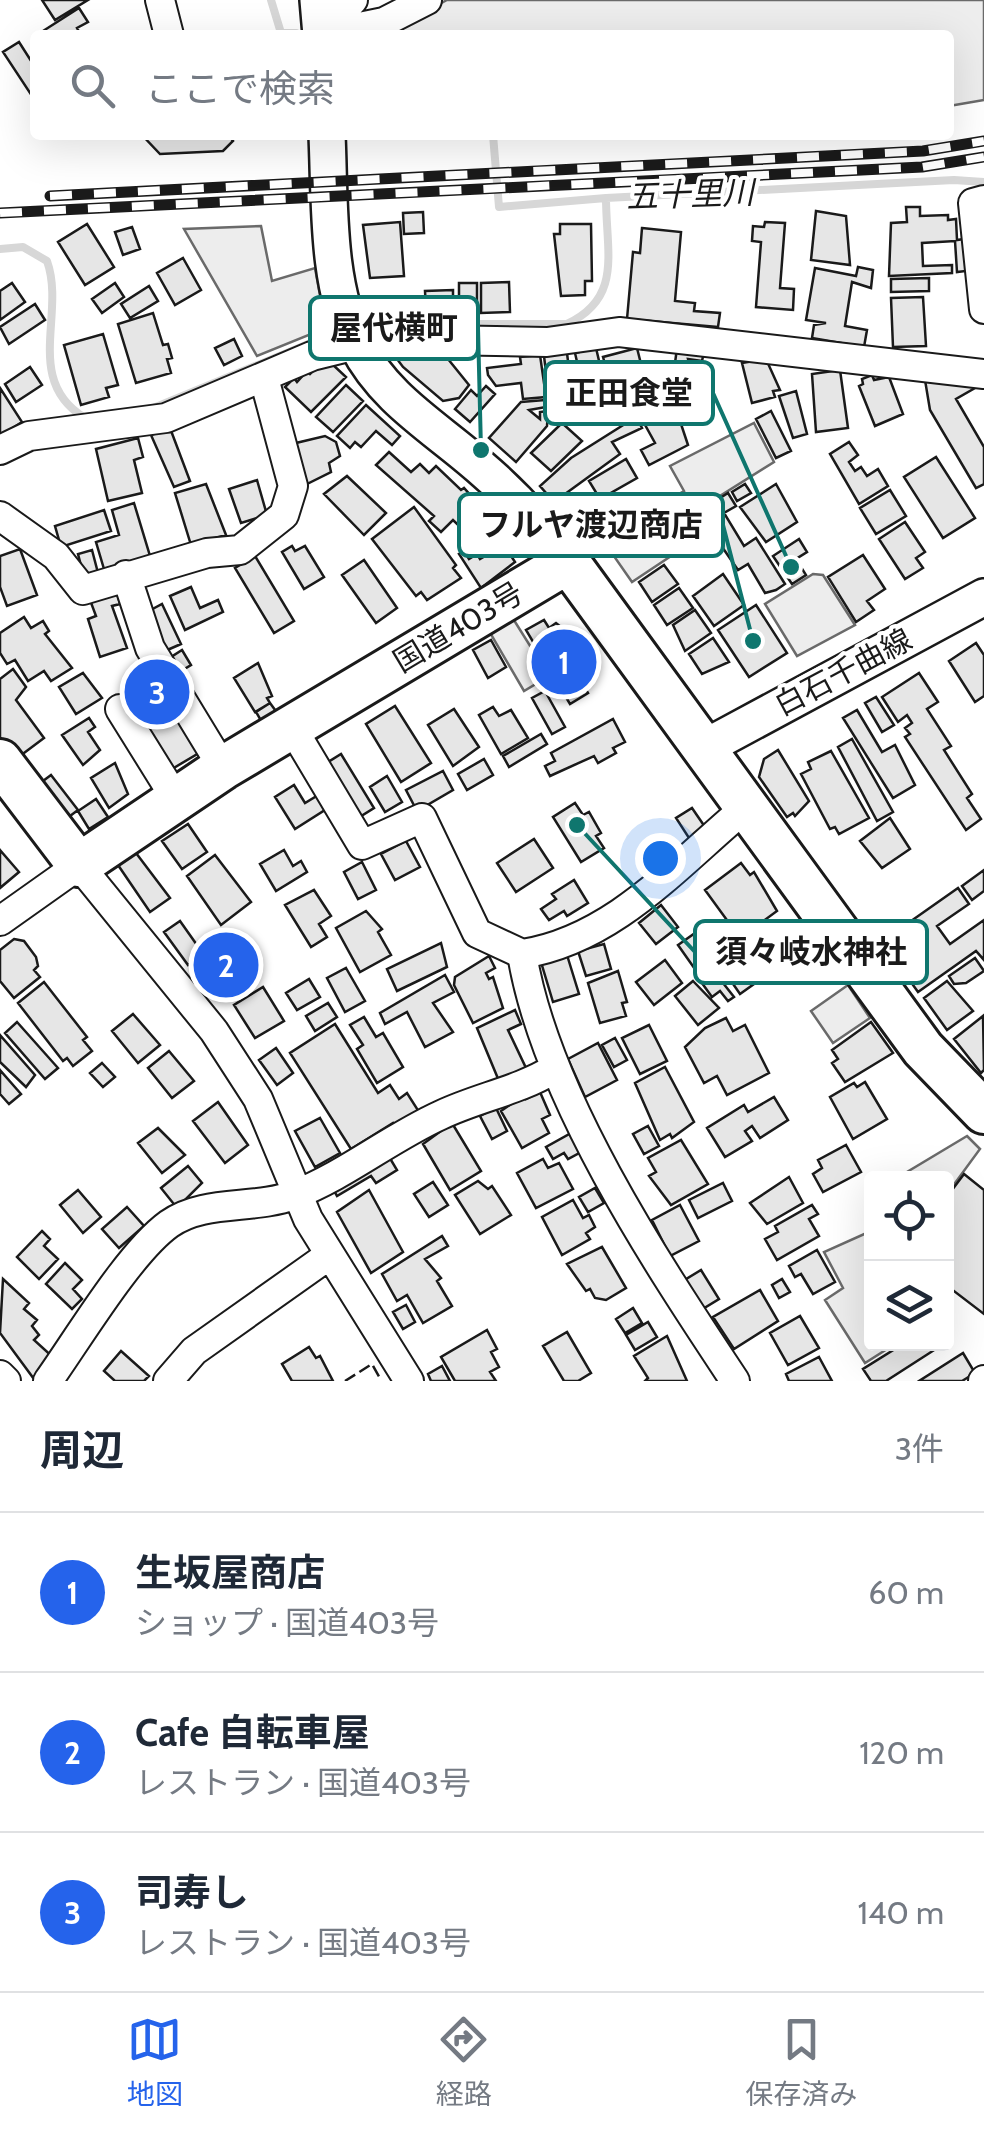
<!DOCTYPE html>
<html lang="ja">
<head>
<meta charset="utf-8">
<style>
	body { margin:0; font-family:Cabin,"Noto Sans JP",sans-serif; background:#f2f2f3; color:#1f2937 }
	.controls { position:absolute; right:30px; bottom:30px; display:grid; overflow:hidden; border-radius:10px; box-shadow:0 10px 40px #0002 }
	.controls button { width:90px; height:90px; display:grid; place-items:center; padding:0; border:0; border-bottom:2px solid #e0e1e3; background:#fff; color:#1f2937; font:50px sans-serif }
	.you { position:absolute; left:660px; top:858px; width:35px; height:35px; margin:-25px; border:8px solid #fff; border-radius:50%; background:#1a73e8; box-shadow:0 0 0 15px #1a73e833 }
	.badge { display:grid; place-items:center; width:65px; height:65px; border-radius:50%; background:#2563eb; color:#fff; font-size:32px; font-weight:700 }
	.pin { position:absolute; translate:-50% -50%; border:5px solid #fff; box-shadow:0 2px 10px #0006 }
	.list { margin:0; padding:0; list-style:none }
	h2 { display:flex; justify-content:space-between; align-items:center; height:130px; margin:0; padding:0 40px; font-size:42px }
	h2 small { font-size:32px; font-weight:400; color:#747a83 }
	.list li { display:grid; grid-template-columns:65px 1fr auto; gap:30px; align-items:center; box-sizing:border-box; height:160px; padding:0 40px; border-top:2px solid #e0e1e3 }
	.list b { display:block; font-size:38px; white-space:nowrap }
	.list p { margin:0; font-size:32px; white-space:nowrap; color:#747a83 }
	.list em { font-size:32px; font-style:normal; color:#747a83 }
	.icon { flex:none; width:55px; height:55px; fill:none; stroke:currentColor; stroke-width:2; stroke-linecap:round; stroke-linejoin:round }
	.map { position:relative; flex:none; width:984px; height:1381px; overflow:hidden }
	.search { position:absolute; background:#fff; box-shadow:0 10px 40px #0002; left:30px; right:30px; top:30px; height:110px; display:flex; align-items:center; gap:25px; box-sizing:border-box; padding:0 35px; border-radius:10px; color:#747a83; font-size:38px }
	.sheet { height:610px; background:#fff }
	nav { display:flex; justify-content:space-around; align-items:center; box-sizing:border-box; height:140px; border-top:2px solid #e0e1e3; background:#fff; font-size:28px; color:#747a83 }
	nav a { display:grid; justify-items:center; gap:5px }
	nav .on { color:#2563eb }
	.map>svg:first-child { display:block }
</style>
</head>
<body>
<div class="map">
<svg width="984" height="1381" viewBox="0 0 984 1381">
	<rect width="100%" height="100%" fill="#fff"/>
	<path fill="#ededed" stroke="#6a6a6a" stroke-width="2.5" d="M447,0H984V100L949,106V35H399L405,23Z
		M261,226L272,281L315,268L326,328L257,356L184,229Z
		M754,423L774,462L696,511L707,532L632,582L602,539L684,491L670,466Z
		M813,574L823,575L855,625L797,656L765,604Z
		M512,617L549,676L524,691L489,631Z
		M848,985L870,1018L833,1043L811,1011Z
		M967,1136L980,1149L947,1194L946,1178H897Z
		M871,1231L872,1344H895L865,1363L825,1300L843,1288L824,1252Z"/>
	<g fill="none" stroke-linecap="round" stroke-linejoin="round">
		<path stroke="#d7d7d7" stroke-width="8" d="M271,0L281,33H296
			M493,135L499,207L606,198
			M361,136L397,135
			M0,249L23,247L47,261C66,314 23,380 85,418
			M381,324H567C623,298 606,252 606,198L954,180L984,182
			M151,409L323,338"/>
	</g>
	<path fill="#e6e6e6" stroke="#1a1a1a" stroke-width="2.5" d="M42,0H88L55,20Z
		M79,8L88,22L77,28L81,35H46L43,31Z
		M19,42L35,67L32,96L3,52Z
		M142,135H228L233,141L223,151L160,154Z
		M906,207H920V216L948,215V220L956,219L957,240L964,239L966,271L957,272L955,241L922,243L923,266L952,265V273L889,276L891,223L907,222Z
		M816,211L846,216L850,265L811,260Z
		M423,212L424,233L404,234L403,213Z
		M400,222L404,276L370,278L363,225Z
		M765,222L785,223L780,288L794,289L793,310L756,307L761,242L752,241L753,226L764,227Z
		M87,224L114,267L85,285L58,242Z
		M560,224H591L592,281H585V295L561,296L554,234H560Z
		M132,227L140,249L123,255L115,232Z
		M642,228L681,232L675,301L695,303L694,311L720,313L718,327L627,319L633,252L640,253Z
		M183,258L201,290L175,305L157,273Z
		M858,267L873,270L871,288L852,282L845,326L867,330L864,347L812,338L814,325L826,323L806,320L815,268L856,276Z
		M929,278V291L891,292V279Z
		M509,282L510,312L481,313V283Z
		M12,283L25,302L0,320V291Z
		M115,283L124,297L102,313L92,299Z
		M459,283H477V313H459Z
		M149,286L158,301L130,318L121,304Z
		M453,290V309H426L425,291Z
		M923,297L926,346L893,347L891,298Z
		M35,304L45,320L9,344L0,327Z
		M153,313L163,345L168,344L172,358L167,359L171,373L136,383L118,324Z
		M103,334L118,385L106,388L109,397L81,405L64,345Z
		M234,339L242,356L224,365L215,348Z
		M388,347H458L448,359L469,385L459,398L443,401L403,367Z
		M596,348L600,365L594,367L596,375L602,373L607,392L585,397L575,353Z
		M637,348L652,408L620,417L603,357Z
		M677,348L704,352L702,361L688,359L690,367L695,365L704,394L668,405L657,368L675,363Z
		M567,353L572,394L549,397L544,356Z
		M540,355L546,397L523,399L521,383L496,386L488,375L487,368L521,364L520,357Z
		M766,359L780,390L773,391L775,397L752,403L742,363Z
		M331,363L346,377L311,412L285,387L294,378L297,382L307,371L310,374L320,364Z
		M30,367L42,385L16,402L5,384Z
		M840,370L848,428L816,432L812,374Z
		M924,374L971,380L975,388L956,399L984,447V484L976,488L930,410Z
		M872,375L874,380L889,377L903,414L875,426L859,386L863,384L862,379Z
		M346,385L363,401L333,432L316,417Z
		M486,386L495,394L470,422L455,409L471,390L477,396Z
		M0,388L22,422L0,436Z
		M796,391L807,434L793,438L779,396Z
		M545,400L546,407L529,410L540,419V412L548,411L547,426L516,462L489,438L521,402Z
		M366,405L400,436L392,445L376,431L361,447L355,442L350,448L337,436Z
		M675,406L688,445L649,465L641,450L655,443L644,423Z
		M771,411L791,451L776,458L756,419Z
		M636,417L642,428L612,442L620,454L554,502L540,486L571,458Z
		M562,423L582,441L551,471L531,453Z
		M170,428L190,481L174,487L151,435Z
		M325,436L336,442L340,456L329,463L331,472L307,484L296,443Z
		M138,438L143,457L134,460L142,493L108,501L96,449Z
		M849,442L858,455L849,462L855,471L861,467L867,476L878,469L888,486L859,504L830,454Z
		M389,452L411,472L420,464L429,473L436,466L461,490L464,488L498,526L480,546L453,520L441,532L429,521L434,516L376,465Z
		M936,457L975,518L943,538L904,477Z
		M626,459L637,478L600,499L589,481Z
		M347,476L386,513L364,535L324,494Z
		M257,480L267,515L241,523L229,489Z
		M206,484L226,535L191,545L175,493Z
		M745,484L751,493L737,501L732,492Z
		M776,484L797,522L766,542L740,507Z
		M890,490L906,516L876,534L860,508Z
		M728,493L736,506L724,513L744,546L756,538L785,584L776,590L765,593L748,564L738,570L698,512Z
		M134,503L150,556L104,569L96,542L119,535L112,510Z
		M414,507L456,565L453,568L461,578L427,600L421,592L416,596L372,539Z
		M104,510L111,531L61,547L55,526Z
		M905,522L925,552L916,558L923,568L905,579L879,539Z
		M500,539L515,562L481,588L459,554L464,551L469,559L477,554L480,559L495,550L492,545Z
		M799,539L807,552L796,559L806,575L792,584L773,556Z
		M292,546L295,551L305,546L324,577L304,589L282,552Z
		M20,549L37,595L7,606L0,587V556Z
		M92,550L98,573L84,577L78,554Z
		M863,555L885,589L867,601L874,610L856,622L828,577Z
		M255,556L294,621L274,633L235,568Z
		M364,560L397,608L376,623L342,575Z
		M664,565L678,584L652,602L639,582Z
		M723,574L744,605L714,626L693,596Z
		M191,587L200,608L218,600L223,612L185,630L170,596Z
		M679,588L693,608L667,625L654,605Z
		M116,589L120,604L112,606L127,648L100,657L88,619L96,616L90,600Z
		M162,604L181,644L165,651L147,612Z
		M756,605L787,653L749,677L718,630Z
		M695,610L711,633L685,651L673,625Z
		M24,617L31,628L43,621L49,631L45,634L72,668L51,681L44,671L28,681L15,660L7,664L0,653V633Z
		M544,620L549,628L556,623L565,630L585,660L580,663L591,684L585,688L588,693L570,704L526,630Z
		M713,638L729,662L702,674L689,654Z
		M491,640L506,667L488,678L473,650Z
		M976,643L984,655V696L975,702L949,661Z
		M182,650L191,665L176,674L168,659Z
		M150,659L204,750L172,769L144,723L158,715L132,670Z
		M258,663L272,696L267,698L270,703L255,712L234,678Z
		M13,669L26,687L16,700L44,738L16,759L0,737V679Z
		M83,673L102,698L76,714L59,687Z
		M919,673L938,702L927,709L951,746L944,750L972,794L967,798L981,819L966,830L905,737L910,734L905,728L912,723L907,715L898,722L882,697Z
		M545,691L565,727L552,734L532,698Z
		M876,697L894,725L882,732L865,703Z
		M270,703L278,714L263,724L256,712Z
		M395,706L431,763L401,782L366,724Z
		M493,707L499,716L511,710L528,738L501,754L479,715Z
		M454,709L479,747L453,766L428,725Z
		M857,710L882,752L895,745L915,785L893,798L843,718Z
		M89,718L95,727L88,732L100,750L83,765L62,735Z
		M613,719L625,742L613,748L616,753L598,763L594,756L550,776L545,766L555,761L551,753Z
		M541,734L547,744L509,767L503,756Z
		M852,739L893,812L877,821L838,747Z
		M778,750L809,801L795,816L793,813L787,817L759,777L764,759Z
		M831,751L869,818L839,834L835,827L830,829L801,774L811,769L808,762Z
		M341,754L374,808L358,818L325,764Z
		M484,759L493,775L467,790L458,774Z
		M115,763L128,794L109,808L91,778Z
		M443,771L453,790L417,811L406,790Z
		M51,775L78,810L66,819L39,784Z
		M387,776L402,802L385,812L370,787Z
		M294,785L305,803L320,794L328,808L295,829L275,797Z
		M96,799L108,817L89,829L78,811Z
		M575,803L583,815L589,812L601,833L596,836L604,848L581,862L553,817Z
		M692,808L705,827L689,838L676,818Z
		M890,818L910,849L882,868L860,841Z
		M188,824L207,852L182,869L162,841Z
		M534,839L553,868L516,892L497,863Z
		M406,841L420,867L395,880L381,854Z
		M0,850L19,872L0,888Z
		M284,850L293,866L301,861L307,872L276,891L260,864Z
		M136,853L170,898L150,912L118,865Z
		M215,855L251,902L221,925L187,876Z
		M362,862L376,890L358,899L344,872Z
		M741,863L750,875L754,872L777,911L740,938L705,890Z
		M984,870V891L972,900L962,886Z
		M574,880L588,903L567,916L564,911L549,920L541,909L556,899L552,894Z
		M958,888L969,904L937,926L950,944L984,920V960L976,951L918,992L908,978L915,974L901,955L907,951L894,933Z
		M314,890L331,916L319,924L327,937L311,947L285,905Z
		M661,905L678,927L656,944L639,923Z
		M366,911L382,929L378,932L391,955L360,972L336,928Z
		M180,921L204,955L188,965L164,932Z
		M698,931L722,955L697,972L678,945Z
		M14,939L24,941L36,957L38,966L34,970L40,977L14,998L0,981V950Z
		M441,943L447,967L397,991L387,969Z
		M751,943L768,974L740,994L720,965Z
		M604,944L611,969L586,976L578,951Z
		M567,955L579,994L553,1002L541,962Z
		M489,956L495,968L486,973L489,979L493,977L503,1008L473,1023L454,985L455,977Z
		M975,958L984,971L966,983L954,984L949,976Z
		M665,960L682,983L654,1005L636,982Z
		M346,968L365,1001L345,1012L327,978Z
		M712,969L734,997L728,1001L720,991L712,997L699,979Z
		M618,971L627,1002L622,1003L626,1016L600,1023L588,983Z
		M445,975L454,992L433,1003L453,1032L425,1047L407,1012L385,1024L380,1013Z
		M309,979L320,997L297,1010L286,993Z
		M693,981L719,1008L698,1025L675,996Z
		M947,981L973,1011L947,1030L924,998Z
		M44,982L87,1037L83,1040L92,1051L73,1066L67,1058L63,1061L18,1003Z
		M263,987L284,1021L255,1038L234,1005Z
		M328,1003L337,1017L315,1031L306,1016Z
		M515,1010L521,1024L508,1030L526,1068L499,1081L477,1028Z
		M133,1014L160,1045L138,1063L112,1031Z
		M983,1016L984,1070L981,1073L954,1039Z
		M364,1017L376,1037L383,1033L403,1067L377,1083L357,1049L363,1045L350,1025Z
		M726,1018L733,1031L745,1025L769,1073L727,1095L717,1076L704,1083L685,1047L705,1028Z
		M17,1022L58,1068L45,1079L5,1033Z
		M871,1022L893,1053L845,1082L832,1063L838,1059L832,1050Z
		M335,1024L378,1093L390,1085L399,1099L407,1093L421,1115L397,1130L393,1123L351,1149L290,1053Z
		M649,1025L667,1061L640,1074L622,1038Z
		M0,1035L35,1075L26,1087L0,1062Z
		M615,1038L627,1060L614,1067L602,1045Z
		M598,1043L617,1080L585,1097L568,1059Z
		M276,1048L293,1073L277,1085L259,1060Z
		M169,1051L194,1081L172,1098L148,1068Z
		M102,1063L115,1077L103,1087L90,1073Z
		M665,1067L694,1122L672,1138L670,1134L660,1140L635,1083Z
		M0,1070L21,1094L9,1104L0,1094Z
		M865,1082L887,1119L853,1139L830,1097L854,1083L857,1087Z
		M540,1092L550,1115L542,1119L549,1133L522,1148L501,1111L524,1095L526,1099Z
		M774,1097L788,1120L760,1138L752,1126L745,1131L752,1141L725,1157L707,1128L744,1105L748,1112Z
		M218,1102L248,1145L225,1163L193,1121Z
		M496,1108L507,1131L492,1139L480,1116Z
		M320,1118L340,1153L315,1167L295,1131Z
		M452,1123L481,1171L450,1190L423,1144Z
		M648,1126L659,1146L644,1154L633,1134Z
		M158,1128L185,1155L162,1173L138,1143Z
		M573,1132L583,1151L568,1159L564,1153L553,1159L546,1147Z
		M681,1140L708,1184L671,1205L649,1176L656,1172L648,1158Z
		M846,1145L861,1172L823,1192L813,1174L822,1168L818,1160Z
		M388,1155L397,1170L376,1183L371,1176L337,1196L332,1187Z
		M543,1159L548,1168L559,1163L573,1189L536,1208L517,1173Z
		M188,1166L202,1183L177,1208L161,1188Z
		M964,1174L984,1190V1314L946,1285V1198Z
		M789,1177L803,1203L767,1224L750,1203Z
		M478,1181L488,1189L492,1186L511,1215L480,1234L455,1195Z
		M433,1182L448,1205L429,1217L414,1194Z
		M723,1183L732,1201L698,1218L689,1200Z
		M595,1188L604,1203L588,1212L579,1197Z
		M78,1190L101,1217L83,1233L60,1205Z
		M369,1190L403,1252L371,1273L337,1212Z
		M573,1200L583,1218L589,1215L595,1227L586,1233L590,1239L562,1255L542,1217Z
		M680,1205L699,1241L670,1256L652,1220Z
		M812,1205L818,1214L809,1219L819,1236L777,1260L765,1239L778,1232L775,1226Z
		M127,1207L144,1226L119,1248L102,1229Z
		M42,1231L50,1239L44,1246L58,1259L39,1279L17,1257Z
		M442,1236L448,1246L425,1259L441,1278L437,1281L452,1306L423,1323L407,1295L397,1301L382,1274Z
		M602,1247L626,1288L606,1300L595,1298L590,1289L586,1291L567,1264Z
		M817,1250L835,1282L813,1294L801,1274L795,1277L789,1266Z
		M65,1263L82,1280L73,1289L82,1299L72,1309L46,1284Z
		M701,1270L719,1299L701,1310L683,1281Z
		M3,1279L29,1303L24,1309L37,1320L32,1326L39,1335L34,1340L55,1359L34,1379L0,1333Z
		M782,1279L790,1292L779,1298L772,1285Z
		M760,1290L778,1321L734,1349L713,1317Z
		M406,1305L415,1322L403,1329L393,1312Z
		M633,1308L642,1323L625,1333L616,1319Z
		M800,1316L819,1348L788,1365L770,1333Z
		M648,1322L657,1337L635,1350L626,1335Z
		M487,1330L497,1349L491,1352L499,1367L490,1372L496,1381H455L441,1357Z
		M567,1332L591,1373L578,1381H564L543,1346Z
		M667,1336L687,1381H645L648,1378L634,1356Z
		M903,1344L942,1345L886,1381H871L863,1369Z
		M309,1347L316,1358L320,1356L333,1381H292L282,1364Z
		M121,1351L149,1376L144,1381H115L104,1371Z
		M963,1353L975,1373L962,1381H919Z
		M819,1357L832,1381H789L786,1374Z
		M442,1366L450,1381H431L428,1374Z"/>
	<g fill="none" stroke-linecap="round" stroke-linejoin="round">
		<g stroke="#1a1a1a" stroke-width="32">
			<path id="minor" d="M160,0L169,35
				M321,35L384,22L427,0
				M321,35L353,0
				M984,200L973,203L984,309
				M0,450L29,436L166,418L312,356L381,339L547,342L619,332L984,374
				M0,516L56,556L83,590L207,553L240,550L284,515L293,486L264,378
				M126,575L150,648L223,768
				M120,709L176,799
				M291,726L362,845L422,818L477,933L522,954
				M0,921L79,865L214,1031L258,1099L308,1219L409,1381
				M0,1375L6,1381
				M48,1381C78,1339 129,1253 169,1224C204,1199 254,1210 294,1195C346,1175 390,1138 441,1115C479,1097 518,1091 554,1069
				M168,1381L194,1351L328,1256
				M735,1381C656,1262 545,1095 522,954C613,940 677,865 744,809
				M983,1381L984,1380"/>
		</g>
		<g stroke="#1a1a1a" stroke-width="40">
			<path id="major" d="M318,0L321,35
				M327,135C330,201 326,285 357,345C384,399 436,428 480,467C513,495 542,527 568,562
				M702,749L984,597"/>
		</g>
		<g stroke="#1a1a1a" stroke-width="48">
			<path id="highway" d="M0,761L79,865L223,768L568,562L923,1049L984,1112"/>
		</g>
		<use href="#minor" stroke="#fff" stroke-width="28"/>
		<use href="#major" stroke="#fff" stroke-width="35"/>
		<use href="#highway" stroke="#fff" stroke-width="42"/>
		<g stroke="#1a1a1a" stroke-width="11">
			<path id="rail" d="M50,196L923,151L984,141
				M0,213L922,167L984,157"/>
		</g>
		<use href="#rail" stroke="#fff" stroke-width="8" stroke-dasharray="22" stroke-linecap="butt"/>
		<path stroke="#1a1a1a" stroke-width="2.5" stroke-dasharray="12 5" stroke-linecap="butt" d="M345,1381L372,1364L381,1380"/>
	</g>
	<g text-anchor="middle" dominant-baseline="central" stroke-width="8" stroke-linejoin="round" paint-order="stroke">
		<g font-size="30" fill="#1a1a1a" stroke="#fff">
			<text transform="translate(458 627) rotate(-31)">国道403号</text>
			<text transform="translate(843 672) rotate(-28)">白石千曲線</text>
		</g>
		<g font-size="32" font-style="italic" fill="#1a1a1a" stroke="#fff">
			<text transform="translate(690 194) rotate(-2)">五十里川</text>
		</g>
	</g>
	<path fill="none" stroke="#0f766e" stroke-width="4" d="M481 450L478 328M791 567L713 393M753 641L723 525M577 825L695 952"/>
	<g fill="#0f766e" stroke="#fff" stroke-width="4">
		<circle cx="481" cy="450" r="10"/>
		<circle cx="791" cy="567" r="10"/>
		<circle cx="753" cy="641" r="10"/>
		<circle cx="577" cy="825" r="10"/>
	</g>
	<g fill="#fff" stroke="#0f766e" stroke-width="4">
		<rect x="310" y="297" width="168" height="62" rx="10"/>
		<rect x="545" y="362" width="168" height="62" rx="10"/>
		<rect x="459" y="494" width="264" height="62" rx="10"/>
		<rect x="695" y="921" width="232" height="62" rx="10"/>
	</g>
	<g font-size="32" text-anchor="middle" font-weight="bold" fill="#1a1a1a">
		<text x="394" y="339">屋代横町</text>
		<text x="629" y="404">正田食堂</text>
		<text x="591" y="536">フルヤ渡辺商店</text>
		<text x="811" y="963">須々岐水神社</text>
	</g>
</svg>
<div class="controls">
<button><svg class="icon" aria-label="locate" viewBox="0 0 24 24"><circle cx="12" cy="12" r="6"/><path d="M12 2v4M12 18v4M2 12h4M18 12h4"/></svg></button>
<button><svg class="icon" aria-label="layers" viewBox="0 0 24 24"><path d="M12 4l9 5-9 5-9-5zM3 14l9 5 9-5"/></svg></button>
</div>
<div class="you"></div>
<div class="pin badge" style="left:564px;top:662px">1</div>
<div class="pin badge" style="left:226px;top:965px">2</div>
<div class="pin badge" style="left:157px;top:692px">3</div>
<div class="search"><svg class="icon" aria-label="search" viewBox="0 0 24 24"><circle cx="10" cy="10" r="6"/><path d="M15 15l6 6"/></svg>ここで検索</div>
</div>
<section class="sheet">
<h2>周辺<small>3件</small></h2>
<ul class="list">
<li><span class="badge">1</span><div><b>生坂屋商店</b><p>ショップ · 国道403号</p></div><em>60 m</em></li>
<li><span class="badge">2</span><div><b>Cafe 自転車屋</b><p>レストラン · 国道403号</p></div><em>120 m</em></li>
<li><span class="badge">3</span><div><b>司寿し</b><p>レストラン · 国道403号</p></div><em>140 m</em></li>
</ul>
</section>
<nav>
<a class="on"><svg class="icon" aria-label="map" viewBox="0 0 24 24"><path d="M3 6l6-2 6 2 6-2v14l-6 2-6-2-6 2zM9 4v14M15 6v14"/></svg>地図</a>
<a><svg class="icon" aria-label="directions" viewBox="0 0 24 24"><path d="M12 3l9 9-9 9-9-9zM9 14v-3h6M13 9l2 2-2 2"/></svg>経路</a>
<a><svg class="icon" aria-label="saved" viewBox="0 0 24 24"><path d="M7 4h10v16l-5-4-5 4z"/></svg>保存済み</a>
</nav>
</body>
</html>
